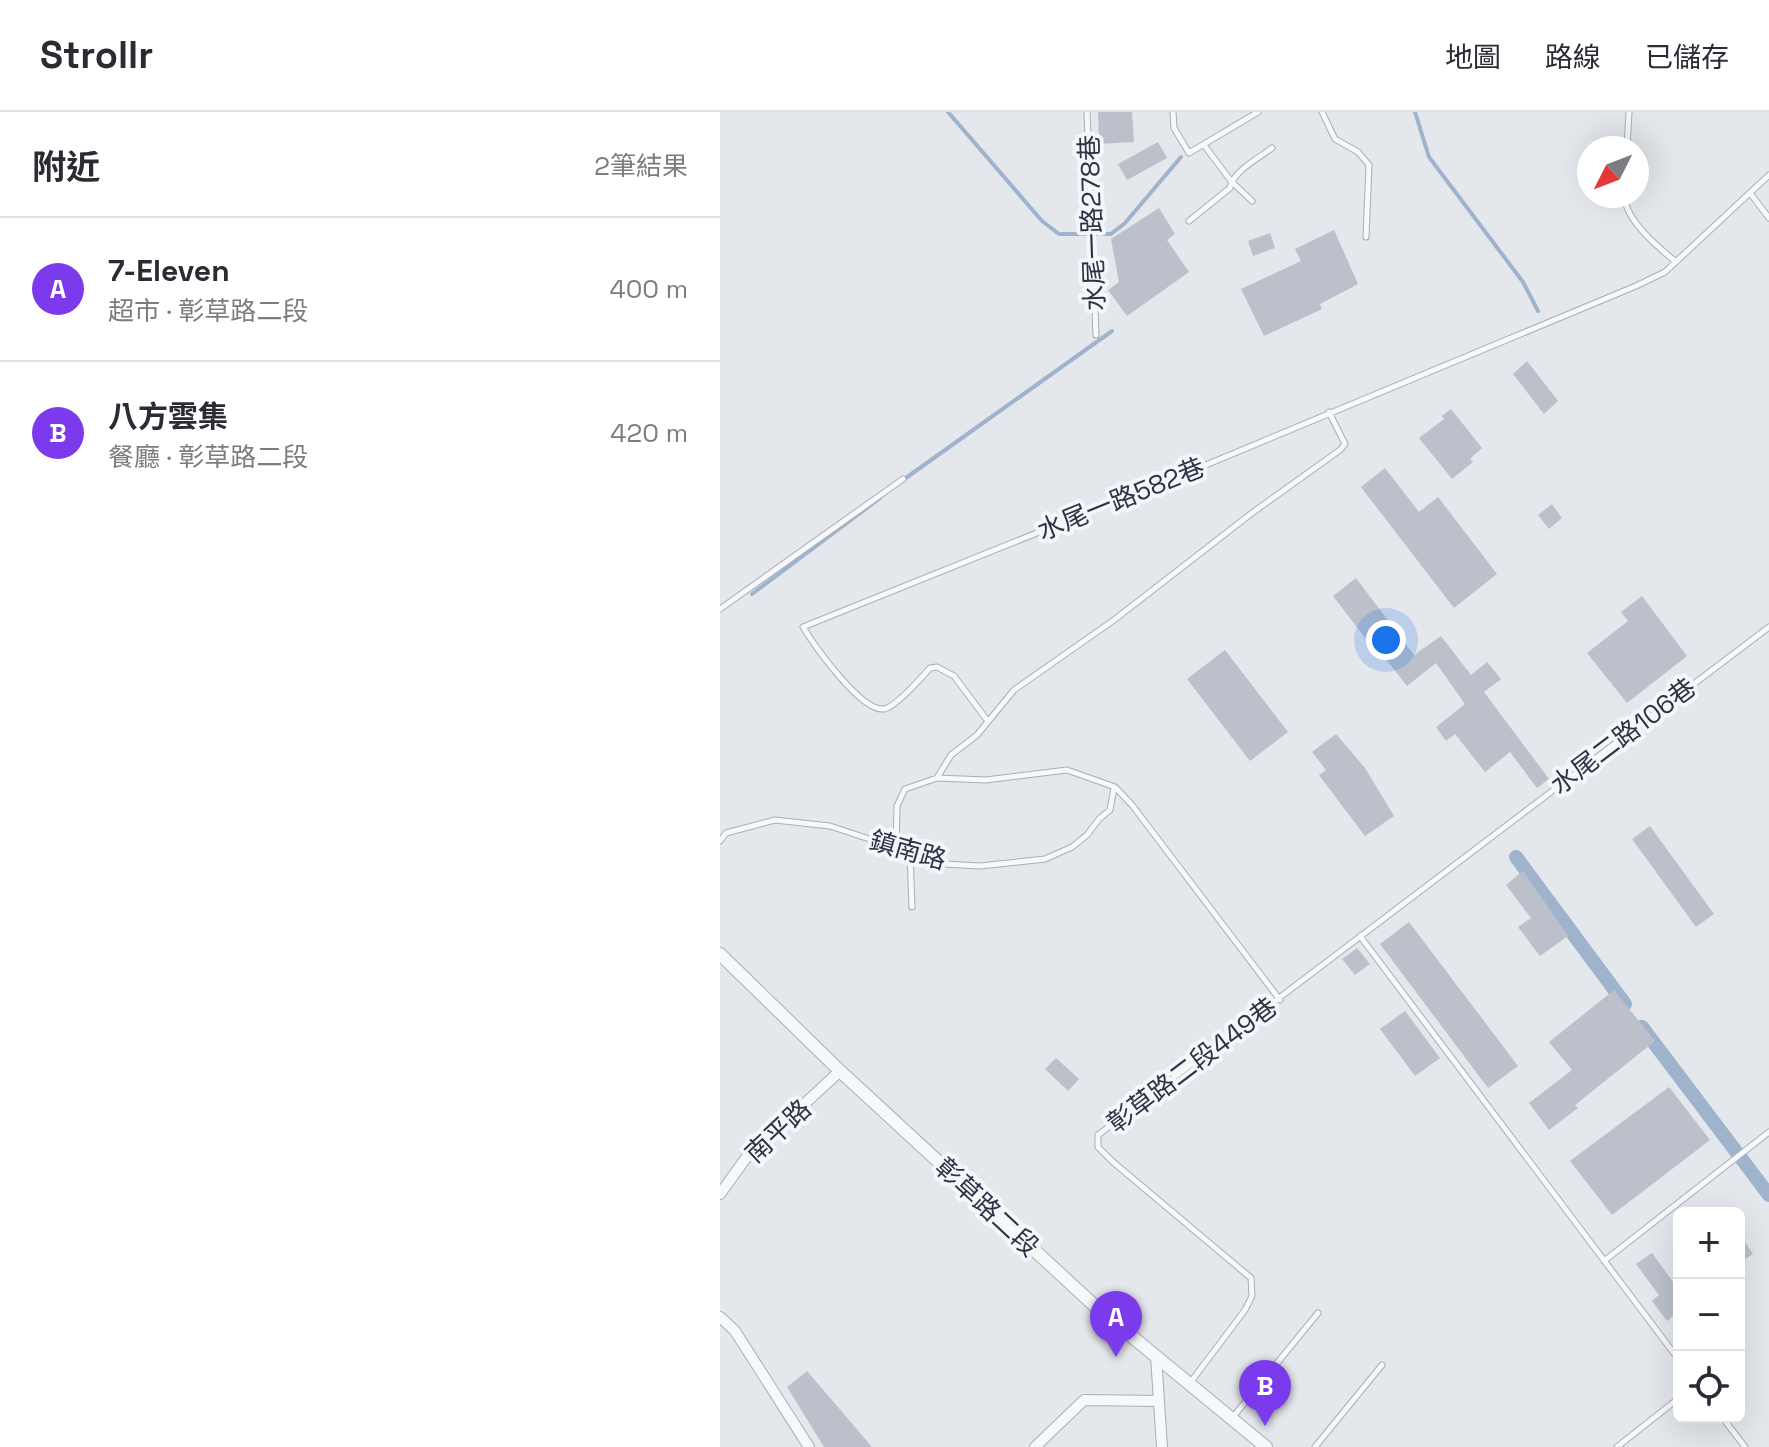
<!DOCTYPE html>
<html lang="zh-TW">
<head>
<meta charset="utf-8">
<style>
	body { margin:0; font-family:"Space Grotesk","Noto Sans TC",sans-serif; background:#f7f7f7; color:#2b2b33 }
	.controls { position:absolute; right:24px; bottom:24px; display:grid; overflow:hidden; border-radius:12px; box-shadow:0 8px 32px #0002 }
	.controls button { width:72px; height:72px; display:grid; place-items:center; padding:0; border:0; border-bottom:2px solid #e1e1e2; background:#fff; color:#2b2b33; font:40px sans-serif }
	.compass { position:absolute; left:857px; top:24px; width:72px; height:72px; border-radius:50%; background:#fff; box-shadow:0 8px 32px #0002; rotate:228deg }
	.you { position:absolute; left:666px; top:528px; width:28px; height:28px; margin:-20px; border:6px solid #fff; border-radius:50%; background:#1a73e8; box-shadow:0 0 0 12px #1a73e833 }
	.badge { display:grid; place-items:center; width:52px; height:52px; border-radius:50%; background:#7c3aed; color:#fff; font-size:26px; font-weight:700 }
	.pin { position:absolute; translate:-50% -66px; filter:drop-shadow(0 2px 4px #0008) }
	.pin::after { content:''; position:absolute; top:42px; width:28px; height:24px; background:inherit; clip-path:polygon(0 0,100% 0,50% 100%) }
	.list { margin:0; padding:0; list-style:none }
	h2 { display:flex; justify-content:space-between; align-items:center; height:104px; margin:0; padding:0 32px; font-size:34px }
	h2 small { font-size:26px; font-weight:400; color:#7c7c81 }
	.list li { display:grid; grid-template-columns:52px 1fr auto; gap:24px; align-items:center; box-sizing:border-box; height:144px; padding:0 32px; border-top:2px solid #e1e1e2 }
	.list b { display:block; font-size:30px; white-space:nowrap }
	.list p { margin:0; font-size:26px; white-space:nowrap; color:#7c7c81 }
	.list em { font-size:26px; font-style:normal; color:#7c7c81 }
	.icon { flex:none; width:44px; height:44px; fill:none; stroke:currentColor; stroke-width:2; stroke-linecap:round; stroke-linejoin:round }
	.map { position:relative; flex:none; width:1049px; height:1335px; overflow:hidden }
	header { display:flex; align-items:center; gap:48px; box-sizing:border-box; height:112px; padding:0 40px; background:#fff; border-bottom:2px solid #e1e1e2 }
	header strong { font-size:38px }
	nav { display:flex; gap:44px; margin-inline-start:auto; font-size:28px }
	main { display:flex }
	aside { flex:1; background:#fff }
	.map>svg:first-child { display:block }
</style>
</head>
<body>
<header>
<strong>Strollr</strong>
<nav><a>地圖</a><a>路線</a><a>已儲存</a></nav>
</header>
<main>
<aside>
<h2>附近<small>2筆結果</small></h2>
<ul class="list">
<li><span class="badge">A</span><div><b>7-Eleven</b><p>超市 · 彰草路二段</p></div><em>400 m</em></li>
<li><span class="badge">B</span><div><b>八方雲集</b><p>餐廳 · 彰草路二段</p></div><em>420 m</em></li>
</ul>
</aside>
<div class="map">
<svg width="1049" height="1335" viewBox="0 0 1049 1335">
	<rect width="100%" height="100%" fill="#e4e7ec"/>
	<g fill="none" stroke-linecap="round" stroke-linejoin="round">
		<path stroke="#9fb4cc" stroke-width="4" d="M228,0L322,109L339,122H391L405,111L461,45
			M695,0L709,45L803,170L818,199
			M183,368L392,219
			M32,482L160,386"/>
		<path stroke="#9fb4cc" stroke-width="14" d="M796,745L905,892
			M922,915L1049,1083"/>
	</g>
	<path fill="#bbc0ca" d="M378,0H412L414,30L379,32Z
		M438,30L447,46L407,68L398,52Z
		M439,96L455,122L447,128L469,160L407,204L388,178L399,170L391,127Z
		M614,118L638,172L600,192L602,197L544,224L521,177L581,149L575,137Z
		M550,121L555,136L533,144L528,129Z
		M807,249L838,289L824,302L793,262Z
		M731,297L762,336L750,347L753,350L732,367L699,326L724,307L722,304Z
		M665,356L699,400L718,385L777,462L734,496L641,375Z
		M832,392L842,406L829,417L818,403Z
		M636,466L694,543L721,524L751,563L767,550L781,567L764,580L829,667L817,676L790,640L765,660L735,622L726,629L716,615L745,592L716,551L687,574L665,546L662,548L613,484Z
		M922,484L967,544L907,591L867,541L908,509L901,500Z
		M505,538L568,620L530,649L467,567Z
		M616,622L645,656L674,704L645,724L599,663L606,658L592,640Z
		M930,714L994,802L976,815L912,727Z
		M803,759L848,824L820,844L798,815L811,806L786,773Z
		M689,810L798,954L768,976L660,832Z
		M637,836L650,852L635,863L622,847Z
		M894,878L935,929L855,993L858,996L829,1018L809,991L852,958L829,930Z
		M685,899L720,946L695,964L660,917Z
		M336,946L359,967L348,979L325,957Z
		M949,975L990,1028L892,1103L850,1049Z
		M1025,1130L1033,1142L1019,1151V1134Z
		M932,1141L954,1171L959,1168V1200L947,1209L932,1189L939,1183L916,1152Z
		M87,1259L152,1335H104L67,1275Z"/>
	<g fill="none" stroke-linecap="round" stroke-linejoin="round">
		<g stroke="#a9aeb7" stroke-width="7">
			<path id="service" d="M367,0L376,223
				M453,0L454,16L469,41L538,0
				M602,0L615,27L638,40L649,53L646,125
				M484,33L511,69L532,89
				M907,36L909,0
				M1030,81L1049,106
				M905,84C904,107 939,136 956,150
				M469,109L510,76C513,59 539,46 552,36
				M0,497L183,367
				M267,608L234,564L217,555L210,556C201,566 176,595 164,597C141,600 94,533 83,515L481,355L916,174L945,160L1049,63
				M217,666L231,643L257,623L294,578L394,508L532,401L620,338L625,332L609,300
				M0,729L6,721L55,708L110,714L225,752L260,754L325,747L352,735L367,723L379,707L390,698L394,676
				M176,737L177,694L185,677L217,666L266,668L347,658L395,675L412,693L560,888
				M190,741L192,795
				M640,824L959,1248
				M884,1149L1049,1020
				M470,1271L525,1198L532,1184L531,1166L393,1050L378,1035V1023L1049,515
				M513,1305L598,1201
				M1002,1305L1025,1335
				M595,1335L662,1253
				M897,1335L959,1286"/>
		</g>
		<g stroke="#a9aeb7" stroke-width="12">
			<path id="minor" d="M0,1082L26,1046L120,959
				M0,1205L15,1219L89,1335
				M436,1244L442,1335
				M315,1335L364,1288L439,1289"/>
		</g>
		<g stroke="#a9aeb7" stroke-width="14">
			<path id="tertiary" d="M0,842L120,959L376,1195L546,1335"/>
		</g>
		<use href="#service" stroke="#f7f8fa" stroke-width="5"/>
		<use href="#minor" stroke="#f7f8fa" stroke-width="10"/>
		<use href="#tertiary" stroke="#f7f8fa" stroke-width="12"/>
	</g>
	<g text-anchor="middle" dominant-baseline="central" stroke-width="8" stroke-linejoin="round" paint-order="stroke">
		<g font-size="26" fill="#2b3445" stroke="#f4f6f9">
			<text transform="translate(372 111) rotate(-92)">水尾一路278巷</text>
			<text transform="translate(401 387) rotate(-22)">水尾一路582巷</text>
			<text transform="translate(903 624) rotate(-37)">水尾二路106巷</text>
			<text transform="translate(188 738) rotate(16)">鎮南路</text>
			<text transform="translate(472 953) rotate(-37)">彰草路二段449巷</text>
			<text transform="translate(58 1019) rotate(-43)">南平路</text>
			<text transform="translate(267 1095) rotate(43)">彰草路二段</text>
		</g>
	</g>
</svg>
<div class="controls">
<button>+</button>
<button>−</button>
<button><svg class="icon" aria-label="locate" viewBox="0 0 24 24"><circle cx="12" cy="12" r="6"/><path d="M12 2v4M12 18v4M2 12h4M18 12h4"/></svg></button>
</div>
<svg class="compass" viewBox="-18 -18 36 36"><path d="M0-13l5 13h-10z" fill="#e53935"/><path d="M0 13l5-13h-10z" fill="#7c7c81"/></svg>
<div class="you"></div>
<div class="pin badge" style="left:396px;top:1245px">A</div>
<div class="pin badge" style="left:545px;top:1314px">B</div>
</div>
</main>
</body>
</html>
